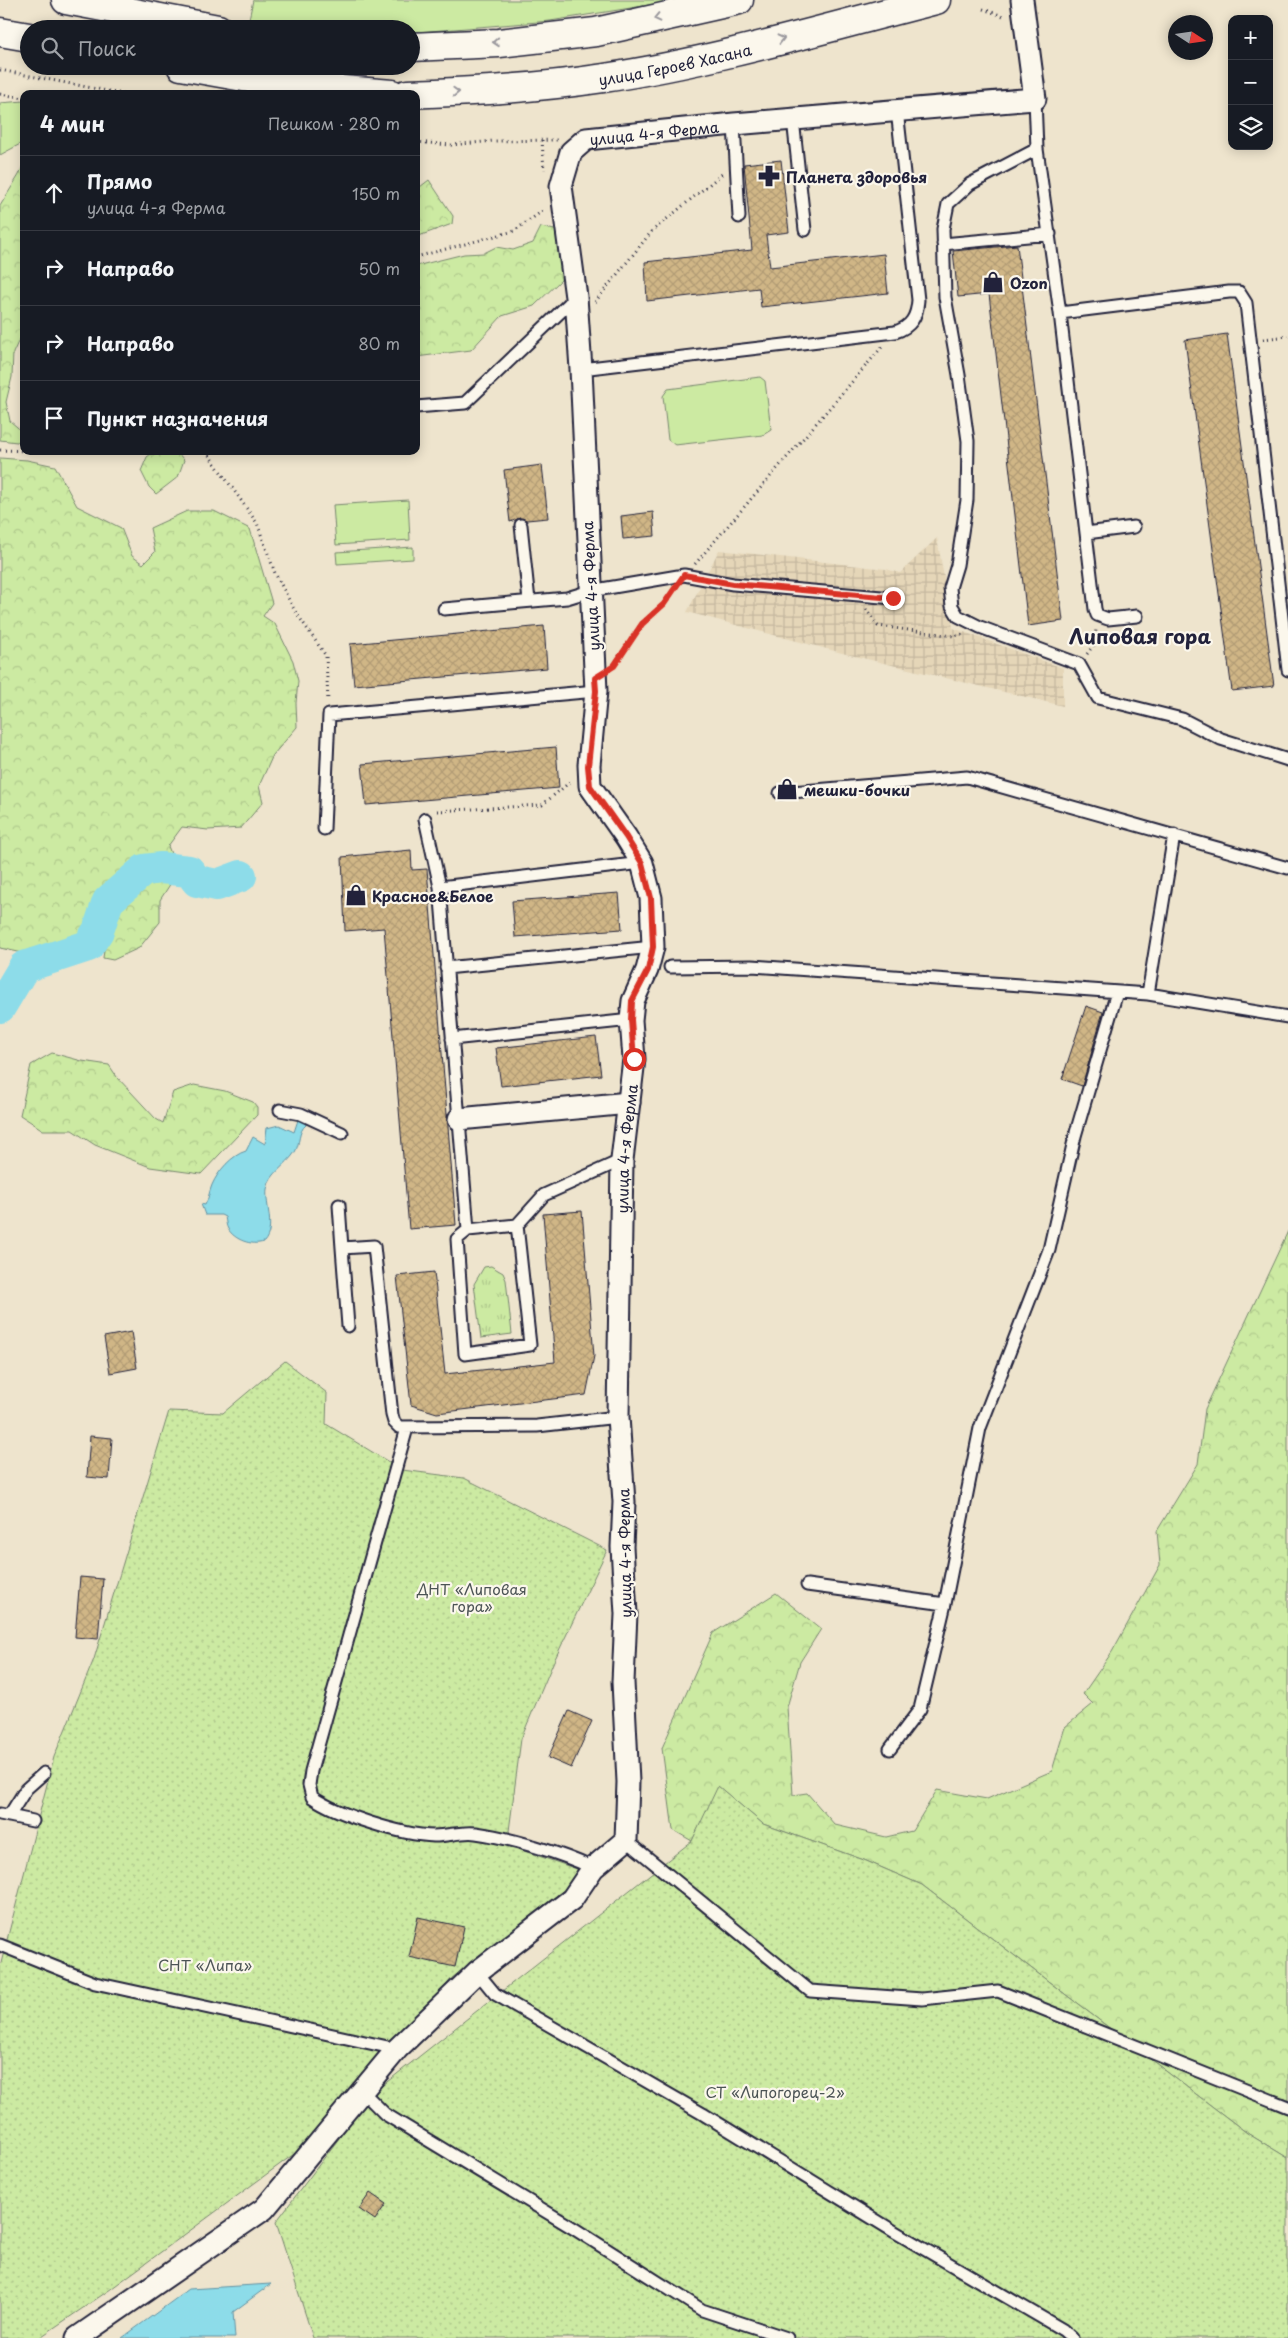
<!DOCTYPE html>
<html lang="ru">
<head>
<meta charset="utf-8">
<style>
	body { margin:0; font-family:"Playpen Sans",sans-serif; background:#242831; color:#f1f3f6 }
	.controls { position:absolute; right:15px; top:15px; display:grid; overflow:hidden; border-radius:10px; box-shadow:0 2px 12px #0003 }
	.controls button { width:45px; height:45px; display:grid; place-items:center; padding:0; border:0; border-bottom:1px solid #363941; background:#171b24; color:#f1f3f6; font:25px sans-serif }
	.compass { position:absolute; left:1168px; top:15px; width:45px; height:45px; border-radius:50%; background:#171b24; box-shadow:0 2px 12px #0003; rotate:102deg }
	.stop { position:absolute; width:15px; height:15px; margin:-11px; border:4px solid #d93025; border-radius:50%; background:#fff }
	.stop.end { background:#d93025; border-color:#fff; box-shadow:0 1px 5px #0008 }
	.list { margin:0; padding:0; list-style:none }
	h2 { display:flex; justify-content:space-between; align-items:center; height:65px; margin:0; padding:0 20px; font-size:21px }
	h2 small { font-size:16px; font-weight:400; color:#9ea1a6 }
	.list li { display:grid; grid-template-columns:32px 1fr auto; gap:15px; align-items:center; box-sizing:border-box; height:75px; padding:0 20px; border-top:1px solid #363941 }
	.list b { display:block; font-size:19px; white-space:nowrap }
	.list p { margin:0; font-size:16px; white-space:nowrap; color:#9ea1a6 }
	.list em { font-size:16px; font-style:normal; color:#9ea1a6 }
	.icon { flex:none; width:28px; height:28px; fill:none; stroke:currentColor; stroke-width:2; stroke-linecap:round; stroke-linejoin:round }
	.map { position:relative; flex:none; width:1288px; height:2338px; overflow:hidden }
	.search { position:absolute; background:#171b24; box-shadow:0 2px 12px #0003; left:20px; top:20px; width:400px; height:55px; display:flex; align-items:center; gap:12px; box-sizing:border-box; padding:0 18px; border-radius:28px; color:#9ea1a6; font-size:19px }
	.panel { position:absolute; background:#171b24; box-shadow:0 2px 12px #0003; left:20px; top:90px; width:400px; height:365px; border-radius:10px }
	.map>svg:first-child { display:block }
</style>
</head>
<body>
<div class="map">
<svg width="1288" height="2338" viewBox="0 0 1288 2338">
	<defs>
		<pattern id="industrial-grid" width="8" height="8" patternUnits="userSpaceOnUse" patternTransform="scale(1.25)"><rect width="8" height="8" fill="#e5d6b8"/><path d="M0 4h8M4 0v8" fill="none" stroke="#c4b79f"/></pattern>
		<pattern id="forest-crowns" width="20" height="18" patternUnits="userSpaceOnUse" patternTransform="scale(1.25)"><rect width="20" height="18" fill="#cceaa2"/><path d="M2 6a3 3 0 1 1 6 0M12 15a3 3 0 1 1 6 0" fill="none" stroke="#afc88c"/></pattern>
		<pattern id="park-tufts" width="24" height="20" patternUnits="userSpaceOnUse" patternTransform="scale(1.25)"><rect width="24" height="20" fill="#cceaa2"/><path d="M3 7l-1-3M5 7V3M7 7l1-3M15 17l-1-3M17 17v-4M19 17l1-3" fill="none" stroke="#afc88c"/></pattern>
		<pattern id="garden-dots" width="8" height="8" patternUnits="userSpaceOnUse" patternTransform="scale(1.25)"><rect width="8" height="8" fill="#cceaa2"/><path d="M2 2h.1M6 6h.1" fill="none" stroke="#afc88c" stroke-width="1.8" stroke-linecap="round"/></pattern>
		<pattern id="building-cross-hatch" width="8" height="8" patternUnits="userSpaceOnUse" patternTransform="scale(1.25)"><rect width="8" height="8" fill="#d0b686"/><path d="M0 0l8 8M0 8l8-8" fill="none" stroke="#b29c75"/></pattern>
	</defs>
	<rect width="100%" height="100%" fill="#eee4cd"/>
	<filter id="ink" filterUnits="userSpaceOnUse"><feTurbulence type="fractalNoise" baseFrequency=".02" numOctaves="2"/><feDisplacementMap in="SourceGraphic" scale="10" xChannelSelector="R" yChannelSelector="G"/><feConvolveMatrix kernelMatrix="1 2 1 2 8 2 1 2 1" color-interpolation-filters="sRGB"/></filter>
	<g filter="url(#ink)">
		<path fill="url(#industrial-grid)" d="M937,538L953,628L1063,668V706L846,654L687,612L719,550L886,569L900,573Z"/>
		<path fill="#cceaa2" stroke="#77866e" d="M253,0H680L550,21L418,32L411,31V29H353L248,24Z
			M24,101V142L0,155V103Z
			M760,377L765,381L771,430L763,435L675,445L668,440L663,396L668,389Z
			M408,500L410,540L336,545L333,505Z
			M413,547V559L337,564L336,552Z"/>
		<path fill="url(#forest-crowns)" stroke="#77866e" d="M24,163V337L19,340L13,353L12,377L6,402L10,421L24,433V437L17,442L0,440V206L19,175Z
			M429,180L453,216L452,224L416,237V190Z
			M541,227L559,231L564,254L561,280L534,306L502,316L471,350L416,357V266L464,254L484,253L496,247L513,250L533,243Z
			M155,451H176L184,460L178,477L156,494L149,487L141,471L147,457Z
			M0,458L27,460L55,466L77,506L121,528L132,556L143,564L155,552L150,528L187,511H214L250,529L272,603L263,616L275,624L293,661L298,681L296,703L297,727L273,755L259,786L263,802L241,828L208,830L182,827L168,846L178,872L160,900V922L139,948L113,960L103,958L109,914L96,920L86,936L64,947H46L32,955L0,948Z
			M52,1053L82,1061L109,1065L117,1077L156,1119L163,1123L173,1092L194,1085L225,1091L253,1102L257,1107V1115L201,1174L150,1167L95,1145L72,1130H43L20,1115L31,1065Z
			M1288,1231V2158L1247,2133L922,1885L864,1860L763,1824L719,1787L692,1841L673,1830L662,1748L713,1633L776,1593L821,1629L800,1662L787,1707L793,1795L807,1793L835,1825L886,1837L912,1831L937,1790L987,1799L1052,1771L1065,1727L1093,1704L1083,1694L1112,1652L1160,1565L1157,1531L1198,1464L1205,1409Z"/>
		<path fill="url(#park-tufts)" stroke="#77866e" d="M491,1266L503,1273L506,1280L512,1334L481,1338L474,1284L484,1267Z"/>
		<path fill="url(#garden-dots)" stroke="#77866e" d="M285,1361L327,1393L326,1424L402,1470L464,1478L607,1550L553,1663L521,1739L509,1831L521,1850L577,1869L579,1878L452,1978L402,2040L313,2140L108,2291L39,2338H0V1967L54,1757L94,1659L169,1411L223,1413Z
			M718,1786L763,1824L864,1860L922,1885L1247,2133L1288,2158V2338H313L276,2222L373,2093L692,1841Z"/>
		<path fill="#8ddce9" stroke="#6292a3" d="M299,1117L304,1119L306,1125C298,1131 300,1144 295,1152C286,1166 270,1173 267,1189C265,1206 276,1228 264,1242C251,1246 235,1240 228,1229C226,1226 226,1221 225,1217L221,1215H205L201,1204L205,1205C209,1198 209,1192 212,1185C218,1171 232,1155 246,1151L253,1137L265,1144L267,1128L279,1125L294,1132Z
			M271,2284L233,2312L235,2338H122L189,2289Z"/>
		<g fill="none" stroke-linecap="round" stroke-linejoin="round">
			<path stroke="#8ddce9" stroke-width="32" d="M0,1007L24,967L88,946L98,931L108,901L144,870L161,868L189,871L197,881L217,885L241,876"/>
		</g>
		<path fill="url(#building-cross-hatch)" stroke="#22223b" d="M781,160L789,232L766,235L770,267L884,254L888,293L761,307L759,288L647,301L645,262L752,250L744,164Z
			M1017,245L1063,621L1028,626L989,294L958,297L953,251Z
			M1227,334L1274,686L1232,691L1185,340Z
			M542,465L548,518L527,520L520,518L510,522L504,470Z
			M653,512L655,536L623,539L621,516Z
			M544,626L547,668L354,685L350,644Z
			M556,747L559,788L366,805L362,764Z
			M411,850L412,870L427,869L456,1225L409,1229L384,928L345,931L342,857Z
			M619,893L622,929L515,937L512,901Z
			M1086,1006L1103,1012L1082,1086L1062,1079Z
			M596,1037L601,1075L501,1086L496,1048Z
			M582,1211L594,1356L586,1395L437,1413L411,1405L397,1276L434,1272L445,1374L555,1362L543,1214Z
			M131,1332L137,1368L110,1373L104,1337Z
			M90,1436L112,1438L109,1479L87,1477Z
			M80,1577L103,1579L98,1639L75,1637Z
			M569,1711L592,1721L571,1768L548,1758Z
			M418,1917L464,1927L455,1967L409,1957Z
			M370,2193L386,2204L375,2220L359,2209Z"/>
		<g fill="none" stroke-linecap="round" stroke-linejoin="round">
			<g stroke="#22223b" stroke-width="15">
				<path id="service" d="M1035,99L1037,149L1060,313L1095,609L1097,615L1108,619L1137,616
					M793,119L805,230
					M734,124L739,217
					M1037,149L970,184L948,204L943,229L945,297L959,375L968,441L967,500L957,565L950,588L952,606L958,616L980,627L1079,664L1098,698L1182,719L1221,739L1288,760
					M943,244L1050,234
					M1060,313L1229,292H1239L1246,303L1288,670
					M581,369L895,332C911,327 917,317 918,300L897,110
					M416,407L465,403L576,297
					M521,525L529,601
					M1086,533L1134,527
					M444,609L567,598L590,591L684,575L733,584L893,598
					M780,793L967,777L1288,868
					M425,819L440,887L468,1230
					M324,829L329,715L596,691
					M440,887L642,863
					M670,967L752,966L1148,994L1288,1017
					M446,968L653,947
					M1148,994L1174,835
					M452,1039L631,1020
					M280,1110L301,1114L342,1133
					M339,1205L342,1248
					M517,1225L530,1345L465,1354L457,1239L468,1230L517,1225L544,1195L622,1160
					M348,1326L342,1248L374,1246L392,1415L394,1422L399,1427L537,1426L618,1417
					M407,1428L311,1771L309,1785L312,1797C338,1815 402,1835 434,1836C448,1836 463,1831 476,1833C511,1838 561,1853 593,1868
					M807,1585L945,1604
					M890,1749L920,1709L945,1604L980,1428L1049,1250L1075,1136L1117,992
					M0,1814L33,1821
					M9,1816L26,1789L44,1773
					M626,1840L810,1991L922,1999L998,1991L1288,2107
					M0,1945L95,1983L397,2049
					M477,1972L495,1994L703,2114L895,2232L1063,2330L1072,2338
					M362,2091L385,2114L573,2228L702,2310L787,2338"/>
			</g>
			<g stroke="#22223b" stroke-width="25">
				<g id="minor">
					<path d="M459,1119L629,1103"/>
					<path id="s1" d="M77,2338L264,2209L397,2049L477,1972L572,1899L593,1868L626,1840L628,1782L623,1682L626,1614L622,1547L624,1502L618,1417L622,1160L634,1059L631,1020L633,1001L647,970L653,947L651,898L642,863L626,837L590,786L589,765L596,691L581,369L576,297L561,186L571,152L586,139L734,124L1035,99L1022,0"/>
				</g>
			</g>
			<g stroke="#22223b" stroke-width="31">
				<g id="primary">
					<path d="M66,0L218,29"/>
					<path d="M0,32L29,37"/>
					<path d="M411,47L499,43L596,32L739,0"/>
					<path d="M181,66L295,86L392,94"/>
					<path id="s2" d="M407,94C473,92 538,88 604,78C716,61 826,28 936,0"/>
				</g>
			</g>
			<path stroke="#22223b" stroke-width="3" stroke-dasharray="1 4" stroke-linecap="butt" d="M983,9L1006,17
				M0,70L123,94
				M0,94L24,98
				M542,140L544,170
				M416,142L451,145L494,141L558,140
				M416,257L514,231L544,210
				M595,302L652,231L722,174
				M1263,339L1288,336
				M0,450L32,451
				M206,451L257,523L275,573L295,611L326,656L328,702
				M695,564L882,347
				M866,609L878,626L954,636L963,634
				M1087,654L1095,643L1096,628
				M614,665L642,623L664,604L672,592
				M437,811L542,805L570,782"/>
			<use href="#service" stroke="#fbf7ec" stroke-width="11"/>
			<use href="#minor" stroke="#fbf7ec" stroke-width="21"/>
			<use href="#primary" stroke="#fbf7ec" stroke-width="28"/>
		</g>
		<defs><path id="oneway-chevron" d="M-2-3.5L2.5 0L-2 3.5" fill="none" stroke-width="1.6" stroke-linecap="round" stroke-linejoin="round" transform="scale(1.25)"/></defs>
		<g stroke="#99979c">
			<use href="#oneway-chevron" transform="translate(657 18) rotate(167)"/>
			<use href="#oneway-chevron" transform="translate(781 39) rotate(-14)"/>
			<use href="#oneway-chevron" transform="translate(496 42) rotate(176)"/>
			<use href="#oneway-chevron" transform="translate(456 92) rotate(-2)"/>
		</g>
	</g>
	<g fill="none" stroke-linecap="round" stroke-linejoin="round" filter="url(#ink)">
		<path stroke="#d93025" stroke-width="6" d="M634,1059L631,1020L632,1001L648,970L653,947L651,898L642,863L626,837L590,786L588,766L596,691L595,678L614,666L642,624L664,604L684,575L733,584L893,598"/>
	</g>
	<defs>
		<g id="pharmacy-bare" transform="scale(1.725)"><path d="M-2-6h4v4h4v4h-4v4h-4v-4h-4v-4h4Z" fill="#22223b" stroke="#fbf7ec" stroke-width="2.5" paint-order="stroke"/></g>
		<g id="shop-bare" transform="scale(1.725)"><path d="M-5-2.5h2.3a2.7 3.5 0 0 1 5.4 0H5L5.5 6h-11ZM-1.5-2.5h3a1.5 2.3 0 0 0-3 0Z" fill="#22223b" stroke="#fbf7ec" stroke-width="2.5" paint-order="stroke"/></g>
	</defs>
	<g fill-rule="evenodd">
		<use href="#pharmacy-bare" x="769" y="176"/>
		<use href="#shop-bare" x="993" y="282"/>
		<use href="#shop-bare" x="787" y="789"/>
		<use href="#shop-bare" x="356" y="895"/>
	</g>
	<g text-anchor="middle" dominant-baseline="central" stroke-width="4.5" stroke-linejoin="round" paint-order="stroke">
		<g font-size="15" fill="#22223b" stroke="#fbf7ec">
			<text stroke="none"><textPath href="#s2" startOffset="270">улица Героев Хасана</textPath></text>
			<text stroke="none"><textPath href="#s1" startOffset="2549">улица 4-я Ферма</textPath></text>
			<text transform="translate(590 586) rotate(-93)">улица 4-я Ферма</text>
			<text stroke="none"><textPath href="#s1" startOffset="1439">улица 4-я Ферма</textPath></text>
			<text transform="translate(624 1553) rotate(-91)">улица 4-я Ферма</text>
		</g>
		<g font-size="15" font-weight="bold" fill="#22223b" stroke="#fbf7ec" text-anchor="start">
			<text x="786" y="176">Планета здоровья</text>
			<text x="1010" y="282">Ozon</text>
			<text x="804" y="789">мешки-бочки</text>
			<text x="372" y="895">Красное&amp;Белое</text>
		</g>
		<g font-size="15" fill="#4c5455" stroke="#fbf7ec">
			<text x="472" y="1588">ДНТ «Липовая<tspan x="472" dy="17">гора»</tspan></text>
			<text x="205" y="1964">СНТ «Липа»</text>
			<text x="775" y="2091">СТ «Липогорец-2»</text>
		</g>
		<g font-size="20" font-weight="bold" fill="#22223b" stroke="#fbf7ec">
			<text x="1140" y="636">Липовая гора</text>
		</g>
	</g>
</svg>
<div class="controls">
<button>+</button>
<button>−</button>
<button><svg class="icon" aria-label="layers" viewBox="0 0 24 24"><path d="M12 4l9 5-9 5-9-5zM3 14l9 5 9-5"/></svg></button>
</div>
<svg class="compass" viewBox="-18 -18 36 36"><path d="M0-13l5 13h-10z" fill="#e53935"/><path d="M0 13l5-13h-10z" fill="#9ea1a6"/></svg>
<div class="stop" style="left:634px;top:1059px"></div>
<div class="stop end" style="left:893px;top:598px"></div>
<div class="search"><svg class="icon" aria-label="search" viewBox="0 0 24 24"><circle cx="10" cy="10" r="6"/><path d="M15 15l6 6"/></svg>Поиск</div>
<section class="panel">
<h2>4 мин<small>Пешком · 280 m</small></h2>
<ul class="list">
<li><svg class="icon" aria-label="ahead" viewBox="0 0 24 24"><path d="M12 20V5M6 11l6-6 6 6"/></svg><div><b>Прямо</b><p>улица 4-я Ферма</p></div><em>150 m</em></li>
<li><svg class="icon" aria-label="right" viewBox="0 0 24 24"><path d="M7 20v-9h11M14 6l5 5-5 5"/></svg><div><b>Направо</b></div><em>50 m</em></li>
<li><svg class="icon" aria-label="right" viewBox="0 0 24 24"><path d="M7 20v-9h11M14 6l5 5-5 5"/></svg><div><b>Направо</b></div><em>80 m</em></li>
<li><svg class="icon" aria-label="arrive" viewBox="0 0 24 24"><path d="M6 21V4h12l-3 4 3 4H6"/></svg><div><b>Пункт назначения</b></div></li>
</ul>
</section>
</div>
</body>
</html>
